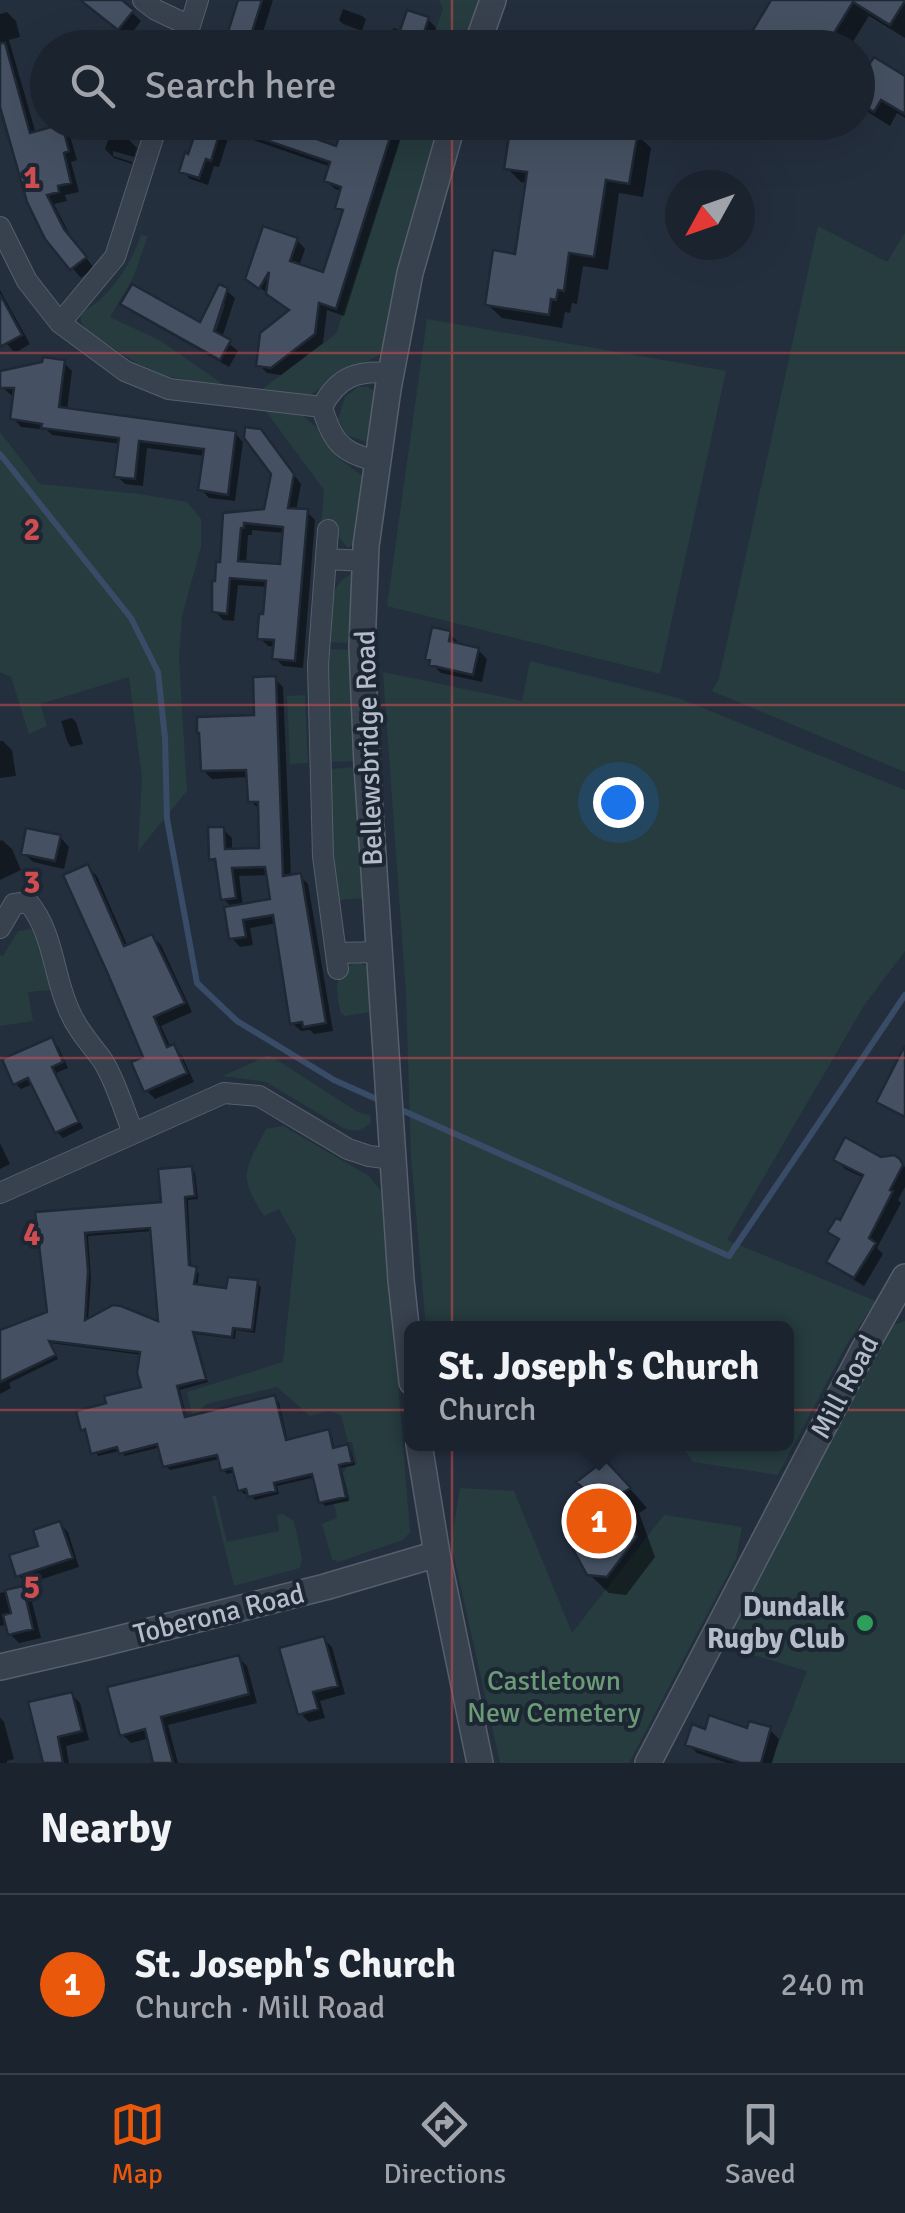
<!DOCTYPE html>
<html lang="en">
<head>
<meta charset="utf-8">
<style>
	body { margin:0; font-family:Signika,sans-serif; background:#282f3a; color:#f1f3f6 }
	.compass { position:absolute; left:665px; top:170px; width:90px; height:90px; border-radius:50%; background:#1b232e; box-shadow:0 10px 40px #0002; rotate:230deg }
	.you { position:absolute; left:618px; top:802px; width:35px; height:35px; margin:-25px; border:8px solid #fff; border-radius:50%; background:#1a73e8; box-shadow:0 0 0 15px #1a73e833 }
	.badge { display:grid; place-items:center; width:65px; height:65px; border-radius:50%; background:#ea580c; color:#fff; font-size:32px; font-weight:700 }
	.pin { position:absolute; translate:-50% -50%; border:5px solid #fff; box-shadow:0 2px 10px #0006 }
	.popup { position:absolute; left:404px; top:1321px; width:390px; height:130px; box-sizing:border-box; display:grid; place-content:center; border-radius:15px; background:#1b232e; filter:drop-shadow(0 2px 8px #0005); font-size:32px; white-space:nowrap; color:#a0a4aa }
	.popup b { font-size:38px; color:#f1f3f6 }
	.popup::after { content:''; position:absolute; left:50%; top:100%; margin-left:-20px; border:20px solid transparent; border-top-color:#1b232e }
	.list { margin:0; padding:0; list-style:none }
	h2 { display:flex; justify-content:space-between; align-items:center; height:130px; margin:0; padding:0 40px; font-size:42px }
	h2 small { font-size:32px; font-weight:400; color:#a0a4aa }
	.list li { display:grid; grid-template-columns:65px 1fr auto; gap:30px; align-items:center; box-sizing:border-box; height:180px; padding:0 40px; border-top:2px solid #39404a }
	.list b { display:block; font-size:38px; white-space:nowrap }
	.list p { margin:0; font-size:32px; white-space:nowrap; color:#a0a4aa }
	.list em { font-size:32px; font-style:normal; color:#a0a4aa }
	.icon { flex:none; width:55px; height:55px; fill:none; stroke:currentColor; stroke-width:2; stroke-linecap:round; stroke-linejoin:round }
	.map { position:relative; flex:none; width:905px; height:1763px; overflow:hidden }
	.search { position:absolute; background:#1b232e; box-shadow:0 10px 40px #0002; left:30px; right:30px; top:30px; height:110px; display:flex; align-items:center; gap:25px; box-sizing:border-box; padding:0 35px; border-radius:55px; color:#a0a4aa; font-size:38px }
	.sheet { height:310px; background:#1b232e }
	nav { display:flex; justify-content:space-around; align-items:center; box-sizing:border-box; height:140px; border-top:2px solid #39404a; background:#1b232e; font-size:28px; color:#a0a4aa }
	nav a { display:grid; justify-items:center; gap:5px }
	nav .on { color:#ea580c }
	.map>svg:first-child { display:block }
</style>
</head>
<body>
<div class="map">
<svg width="905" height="1763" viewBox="0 0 905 1763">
	<rect width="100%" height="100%" fill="#242f3e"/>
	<path fill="#263c3f" d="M439,0H483L467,47L430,48L443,9Z
		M405,123H444L384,353L348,370L310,395L295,398L261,390L336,334Z
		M818,226L887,262L905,233V772L712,691L719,678Z
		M141,235L148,236L133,278L110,317L161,341L227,387L166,376L138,364L86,330L81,322L80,312C106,304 133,261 141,235Z
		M427,319L726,371L660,674L387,606Z
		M358,387H368L378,394L370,443L346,435L338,419L345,397Z
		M265,410L302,415L322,432L337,457L365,478L357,541L348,548L334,531L321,528L324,490Z
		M0,432L40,484L139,494L187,502L201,519V547L182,616L179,658L187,791L138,851L142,777L129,677L40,704L47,726L29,734L11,677L0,672Z
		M354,573L350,643L328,642C330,618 326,582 354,573Z
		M327,649L350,650L355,761L329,762Z
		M530,661L678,698L905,790V951L865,1004L727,1240L876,1301L847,1344L778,1475L693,1462L681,1444H786V1328H426L411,1156L406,994L383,672L522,701Z
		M305,695L308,763L290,764L287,696Z
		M356,767L364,898L338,900L333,853L330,769Z
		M32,929L39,942L51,990L28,992L33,1021L0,1026V955L3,956L18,931Z
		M358,962L368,967L371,1012L345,1016L341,1013C335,992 333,971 358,962Z
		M269,1055L358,1112L370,1115L371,1123C361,1131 355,1132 343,1128L266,1082L223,1076Z
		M283,1126L369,1176L386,1197L394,1334L410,1532L403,1540L338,1562L332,1559L322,1524L337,1518L334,1503L350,1499L343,1473L347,1467L357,1464L352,1442H348L341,1415L329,1411L310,1416L277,1387L206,1404L199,1411L201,1418L193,1420L187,1392L283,1362L296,1239L279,1209L264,1216C237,1174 245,1171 266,1129Z
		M905,1321V1763H771L807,1671L720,1645L887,1327Z
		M460,1488L514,1491L572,1633L664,1515L742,1527L736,1559L629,1763H500L451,1543Z
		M216,1496L227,1542L279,1531L277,1515L283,1514L294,1521L302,1559L300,1568L234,1586L212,1496Z"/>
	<path fill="#0007" fill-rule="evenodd" d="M81,0H119L141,21L128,38L149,48H124L127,37Z
		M240,0H273L258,48H225Z
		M772,0H905V38L869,16L849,48H765L753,35Z
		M343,9L362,16L366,19L362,31L343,24L339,20Z
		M7,12L16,21L20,37L9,40L36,134L61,127L70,136L77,160L71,162L79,192L65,195L67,201L54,204L73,241L94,268L81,278L47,238L0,97V14Z
		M428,19L436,28L430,48H387L393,28L403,31Z
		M294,31L308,35L312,39L309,48H289Z
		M74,33L82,48H65L61,38Z
		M858,67L867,73L905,79V118L897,113L890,126L858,106Z
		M100,122H133L128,139L137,148L134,157L113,151V156L132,162V164L114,158L105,149L110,135L99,125Z
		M201,122H294L290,133L338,149L362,122H406L344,316L327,310L323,343L281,375L267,373L259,365L291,312L248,278L297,240L305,249L299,266L324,275L344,214L337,207L342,191L335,189L327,181L331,167L230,132L219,167L214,166L208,185L190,179L182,171L190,157Z
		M514,122H615L614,130L636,134L651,148L643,197L619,193L608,270L583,266L577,304L572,303L570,313L565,312L562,328L502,318L487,304L517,257L528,183L521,182L507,168Z
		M0,290L30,344L18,351H13L0,335Z
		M226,290L235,298L222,338L238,351L229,367L132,312L123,304L201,326ZM225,304L212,343L207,342L217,312Z
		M64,363L72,371L67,410L235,433L243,442L235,501L209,498L201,489L205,456L147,448L143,486L125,484L117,476L121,444L52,435L47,430L21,427L13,418L16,395H11L2,387Z
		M268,441L301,484L296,511L307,512L315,520L303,668L283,666L275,658L276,647L268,646L260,638L268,587L238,585L234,621L223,620L215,611L222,565L226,515L266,511L273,474ZM252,530L285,533L283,567L246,564L248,535H252Z
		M450,634L459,643V646L478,650L487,659L482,682L441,673L432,664Z
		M275,679L283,687L291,877L300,876L308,884L333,1031L314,1034L310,1030L301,1031L292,1023L277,923L250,928L253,945L240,947L232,938L233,908L223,899L218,865L212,859L223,829L232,838V852L262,851L259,809L250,801L249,777L212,779L203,770L257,717ZM269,875L273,901L243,906L239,876Z
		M72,718L76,722L83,744L71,747L68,743L61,721Z
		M0,741H3L12,750L16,776L0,778Z
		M60,837L69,847L64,869L33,862L24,853Z
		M2,840L12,849L21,870L0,880V841Z
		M88,867L97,876L128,947L152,936L161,945L192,1012L161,1026L171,1048L173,1047L182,1056L194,1082L155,1099L146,1090V1059Z
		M52,1040L58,1046L68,1068L56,1073L83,1128L63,1138L57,1132L33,1084L21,1089L15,1083Z
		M0,1143L10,1164L0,1169Z
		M836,1160L899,1161L905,1167V1187L898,1200L901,1203L877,1248L883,1254L864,1286L838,1270L829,1261L840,1242L830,1232L841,1224L864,1178L845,1169Z
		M191,1169L195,1173L198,1199L188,1200L191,1269L199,1273L197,1287L228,1291L257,1283L261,1287L255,1333L236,1330L235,1339L195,1334L208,1382L180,1390L187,1419L275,1398L279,1402L288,1442L328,1432L332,1436L335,1450L347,1447L351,1451L355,1465L341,1468L349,1501L325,1506L321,1502L316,1477L277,1486L279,1494L255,1500L250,1493L244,1494L240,1490L236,1472L227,1474L223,1470L220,1459L170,1470L166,1466L161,1447L125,1456L120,1451L98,1456L83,1429L109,1405L144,1389L142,1355L50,1343L58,1359L9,1383L11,1388L0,1394V1332L49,1314L38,1215L164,1204ZM153,1231L161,1325L88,1321L91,1277L88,1236Z
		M624,1482L647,1508L639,1513L655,1557L626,1595L609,1593L589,1574Z
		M60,1524L68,1532L79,1567L27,1584L18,1575Z
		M22,1588L31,1598L41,1638L19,1643L10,1634L8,1624L0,1626V1593Z
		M323,1638L332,1647L345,1694L320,1701L325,1718L309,1722L300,1713Z
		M238,1657L247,1666L257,1703L168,1725L178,1763H155L150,1738L131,1743L122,1734Z
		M71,1694L80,1703L89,1740L66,1746L69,1763H44Z
		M0,1717L4,1722L14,1759L7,1761V1763H0Z
		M770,1730L779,1739L772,1763H727L697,1753L688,1744L706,1732Z"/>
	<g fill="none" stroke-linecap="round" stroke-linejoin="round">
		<path stroke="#394c67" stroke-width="6" d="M0,454L131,618L158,672L165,738L167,819L197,983L237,1021L334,1080L381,1101
			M397,1108L729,1256L905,995"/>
	</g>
	<path fill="#455162" stroke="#1f2835" stroke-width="2.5" fill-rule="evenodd" d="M80,0H122L134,10L118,30Z
		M238,0H262L247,48H223Z
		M771,0H905V1L890,25L853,2L825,48H769L750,35Z
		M407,10L429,17L419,48H394Z
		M0,43H5L30,133L62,124L69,151L64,153L71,183L58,186L59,192L47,195L64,229L87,257L70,270L45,239L27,202L0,107Z
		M874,57L905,76V114L881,100L874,112L858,102V64L866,69Z
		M199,122H223L211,161L206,159L199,178L179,172L185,152L188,154Z
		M225,122H269L336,146L344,122H395L336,309L319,303L315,334L271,368L256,366L260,333L289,310L266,294L269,272L259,289L245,279L263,226L298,238L290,261L323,272L343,210L335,208L341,187L324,181L330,162L224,126Z
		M511,122H589L638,132L629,184L606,180L594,257L569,253L564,291L558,290L556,300L551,299L549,315L485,305L493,250L515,254L527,172L504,169Z
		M132,284L200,322L219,284L228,288L214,331L231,340L220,360L120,304Z
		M0,294L22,335L0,347Z
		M43,357L65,360L59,407L236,431L228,495L198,490L204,449L139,441L135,479L114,477L119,438L41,428L42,424L10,419L14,388H0V371L42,362Z
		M245,427L261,429L294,474L288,508L308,509L295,661L272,659L274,640L257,639L259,614H263L266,581L230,578L227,614L212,612V581H215L216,562H220L223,513L264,509L271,474L244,438ZM244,523L283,527L280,564L238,561L241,528H244Z
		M432,627L451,631L449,641L479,648L473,675L429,665L430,660L425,659Z
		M276,676L283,876L301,873L326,1023L303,1027L302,1022L290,1024L273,915L243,920L246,937L229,939L224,907L270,899L265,867L232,868L236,898L221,900L215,859L209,860L208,827H224L225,849L259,848L258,802H248L246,770L201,771L199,733H197V717L254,715L253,677Z
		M26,828L61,835L55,861L21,854Z
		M88,864L124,946L152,934L185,1003L154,1017L167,1047L174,1044L187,1073L144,1092L131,1062L143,1057L107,972L63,875Z
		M52,1037L63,1062L52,1067L79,1122L55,1133L28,1078L13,1085L2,1059Z
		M905,1045V1117L876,1102Z
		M845,1137L881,1157L894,1155L900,1159L903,1165L890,1190L893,1191L869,1238L876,1243L854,1278L826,1262L839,1239L827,1232L836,1218L840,1220L863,1175L833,1160Z
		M192,1166L195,1196L185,1197L189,1265L197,1267L194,1284L226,1288L228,1277L258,1280L252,1330L233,1328L232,1337L193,1332L206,1379L177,1386L185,1417L275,1395L286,1440L329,1429L333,1448L348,1444L352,1462L339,1465L346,1497L319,1503L312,1474L274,1483L276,1491L248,1497L246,1489L238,1491L232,1468L221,1471L217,1455L163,1467L157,1444L119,1454L117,1447L91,1454L85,1429L81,1431L76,1411L106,1403L104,1396L141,1387L137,1373L140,1352L49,1341L56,1355L0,1382V1330L47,1312L35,1212L161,1202L158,1169ZM150,1228L158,1321L121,1306L113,1305L85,1320L88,1271L85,1233Z
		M605,1460L631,1488L622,1493L637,1537L607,1577L587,1575L562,1529L584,1489L576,1482Z
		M60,1521L73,1558L16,1577L9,1555L38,1546L33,1530Z
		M23,1586L33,1629L8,1635L3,1615L11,1613L5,1590Z
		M324,1636L338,1686L313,1692L318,1709L298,1715L279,1648Z
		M239,1655L249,1694L161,1717L173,1763H153L145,1729L120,1736L107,1687Z
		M72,1692L82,1731L58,1737L63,1763H43L28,1702Z
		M709,1715L747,1728L749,1721L771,1727L761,1763H741L685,1745L692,1724L705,1729Z"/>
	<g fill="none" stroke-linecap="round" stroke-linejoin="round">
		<g stroke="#565f6c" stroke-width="22">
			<path id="minor" d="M143,0L156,10L190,26
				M183,48L198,0
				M0,227L27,281L60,323L125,371L169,389L322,407
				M60,323L115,257L158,122
				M377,461C341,453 332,441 322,407C338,376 358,370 391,373
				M328,530L318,665L323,856L338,969
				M326,559L365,561
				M0,928L14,904L28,902C54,933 53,975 69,1010C77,1030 91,1044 103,1061C116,1082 124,1110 133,1133
				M336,953L379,952
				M0,1193L224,1093L259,1096L348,1149L369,1156L393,1159"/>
		</g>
		<g stroke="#565f6c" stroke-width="28">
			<path id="tertiary" d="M476,48L493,0
				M412,1382L401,1280L367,765L362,647L366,546L388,389L410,273L453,122
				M419,1444L437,1554L480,1763
				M0,1667L91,1646L325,1587L437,1554
				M648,1763L863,1351L905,1277"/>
		</g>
		<use href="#minor" stroke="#38414e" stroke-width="20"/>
		<use href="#tertiary" stroke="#38414e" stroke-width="25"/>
	</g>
	<path fill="none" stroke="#ce4d50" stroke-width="2.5" stroke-opacity="0.55" d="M452,0V48M452,122V1763M0,353H905M0,705H905M0,1058H905M0,1410H905"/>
	<circle fill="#2e9e5b" stroke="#1d2633" stroke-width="4" cx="865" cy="1623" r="10"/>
	<g text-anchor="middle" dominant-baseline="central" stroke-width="8" stroke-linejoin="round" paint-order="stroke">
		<g font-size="28" fill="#b4bcc9" stroke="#1d2633">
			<text transform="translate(369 748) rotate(-92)">Bellewsbridge Road</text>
			<text transform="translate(845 1387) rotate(-62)">Mill Road</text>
			<text transform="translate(219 1614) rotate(-14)">Toberona Road</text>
		</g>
		<g font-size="28" font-weight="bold" fill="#b4bcc9" stroke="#1d2633" text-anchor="end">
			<text x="845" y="1607">Dundalk<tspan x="845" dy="32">Rugby Club</tspan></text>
		</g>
		<g font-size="28" fill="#6b9a76" stroke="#1d2633">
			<text x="554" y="1681">Castletown<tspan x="554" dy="32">New Cemetery</tspan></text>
		</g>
	</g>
	<g font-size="32" text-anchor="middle" font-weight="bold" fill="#ce4d50" stroke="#1d2633" stroke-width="8" stroke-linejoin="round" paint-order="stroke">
		<text x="32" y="188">1</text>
		<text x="32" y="540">2</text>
		<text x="32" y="893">3</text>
		<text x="32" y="1245">4</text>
		<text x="32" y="1598">5</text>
	</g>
</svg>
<svg class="compass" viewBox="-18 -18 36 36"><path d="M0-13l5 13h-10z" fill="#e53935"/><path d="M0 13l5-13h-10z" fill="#a0a4aa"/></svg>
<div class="you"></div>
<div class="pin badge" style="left:599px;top:1521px">1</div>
<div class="popup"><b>St. Joseph's Church</b>Church</div>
<div class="search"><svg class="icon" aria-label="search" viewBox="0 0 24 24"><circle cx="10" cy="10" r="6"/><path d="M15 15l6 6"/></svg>Search here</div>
</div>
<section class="sheet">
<h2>Nearby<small></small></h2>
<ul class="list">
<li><span class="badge">1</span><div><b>St. Joseph's Church</b><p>Church · Mill Road</p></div><em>240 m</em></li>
</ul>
</section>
<nav>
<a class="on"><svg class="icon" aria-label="map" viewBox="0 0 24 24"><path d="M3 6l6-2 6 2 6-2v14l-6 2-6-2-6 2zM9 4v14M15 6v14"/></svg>Map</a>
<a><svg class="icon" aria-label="directions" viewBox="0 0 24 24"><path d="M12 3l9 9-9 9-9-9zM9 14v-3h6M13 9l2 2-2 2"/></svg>Directions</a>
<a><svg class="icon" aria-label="saved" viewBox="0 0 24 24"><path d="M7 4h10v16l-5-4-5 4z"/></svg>Saved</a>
</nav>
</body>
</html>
